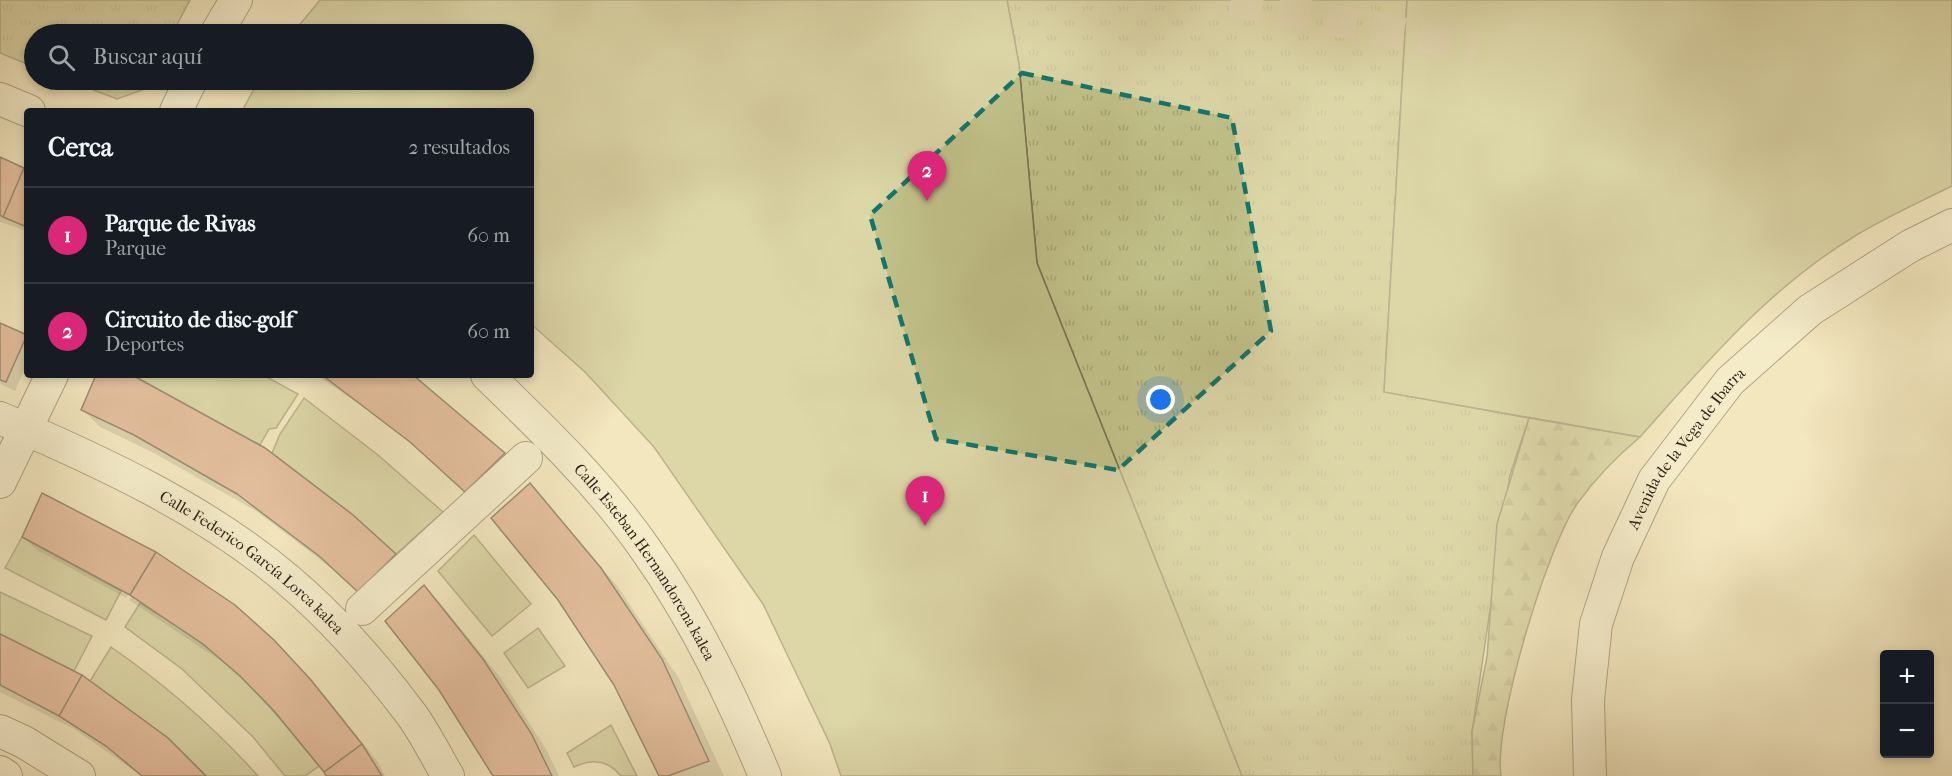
<!DOCTYPE html>
<html lang="es">
<head>
<meta charset="utf-8">
<style>
	body { margin:0; font-family:"IM FELL French Canon",serif; background:#20242c; color:#f1f3f6 }
	.controls { position:absolute; right:18px; bottom:18px; display:grid; overflow:hidden; border-radius:6px; box-shadow:0 3px 9px #0003 }
	.controls button { width:54px; height:54px; display:grid; place-items:center; padding:0; border:0; border-bottom:2px solid #363941; background:#171b24; color:#f1f3f6; font:30px sans-serif }
	.you { position:absolute; left:1161px; top:400px; width:21px; height:21px; margin:-15px; border:4px solid #fff; border-radius:50%; background:#1a73e8; box-shadow:0 0 0 9px #1a73e833 }
	.badge { display:grid; place-items:center; width:39px; height:39px; border-radius:50%; background:#db2777; color:#fff; font-size:20px; font-weight:700 }
	.pin { position:absolute; translate:-50% -50px; filter:drop-shadow(0 2px 3px #0008) }
	.pin::after { content:''; position:absolute; top:32px; width:21px; height:18px; background:inherit; clip-path:polygon(0 0,100% 0,50% 100%) }
	.list { margin:0; padding:0; list-style:none }
	h2 { display:flex; justify-content:space-between; align-items:center; height:78px; margin:0; padding:0 24px; font-size:26px }
	h2 small { font-size:20px; font-weight:400; color:#9ea1a6 }
	.list li { display:grid; grid-template-columns:39px 1fr auto; gap:18px; align-items:center; box-sizing:border-box; height:96px; padding:0 24px; border-top:2px solid #363941 }
	.list b { display:block; font-size:22px; white-space:nowrap }
	.list p { margin:0; font-size:20px; white-space:nowrap; color:#9ea1a6 }
	.list em { font-size:20px; font-style:normal; color:#9ea1a6 }
	.icon { flex:none; width:33px; height:33px; fill:none; stroke:currentColor; stroke-width:2; stroke-linecap:round; stroke-linejoin:round }
	.map { position:relative; flex:none; width:1952px; height:776px; overflow:hidden }
	.search { position:absolute; background:#171b24; box-shadow:0 3px 9px #0003; left:24px; top:24px; width:510px; height:66px; display:flex; align-items:center; gap:15px; box-sizing:border-box; padding:0 21px; border-radius:33px; color:#9ea1a6; font-size:22px }
	.panel { position:absolute; background:#171b24; box-shadow:0 3px 9px #0003; left:24px; top:108px; width:510px; height:270px; border-radius:6px }
	.map>svg:first-child { display:block }
</style>
</head>
<body>
<div class="map">
<svg width="1952" height="776" viewBox="0 0 1952 776">
	<defs>
		<pattern id="grass-tufts" width="24" height="20" patternUnits="userSpaceOnUse" patternTransform="scale(1.5)"><rect width="24" height="20" fill="#c3c38c"/><path d="M3 7l-1-3M5 7V3M7 7l1-3M15 17l-1-3M17 17v-4M19 17l1-3" fill="none" stroke="#a8a778"/></pattern>
		<pattern id="forest-firs" width="22" height="20" patternUnits="userSpaceOnUse" patternTransform="scale(1.5)"><rect width="22" height="20" fill="#c3c38c"/><path d="M5 1l3.5 6h-7zM16 11l3.5 6h-7z" fill="#a8a778"/></pattern>
	</defs>
	<rect width="100%" height="100%" fill="#f3e7bf"/>
	<filter id="stains"><feTurbulence type="fractalNoise" baseFrequency=".00333" numOctaves="4"/><feColorMatrix values="0 0 0 0 .2 0 0 0 0 .09 0 0 0 0 .02 0 0 0 .5 -.17"/></filter>
	<radialGradient id="worn" r=".72"><stop offset=".6" stop-color="#630" stop-opacity="0"/><stop offset="1" stop-color="#630" stop-opacity=".3"/></radialGradient>
	<path fill="url(#grass-tufts)" stroke="#797454" stroke-width="1.5" d="M0,0H190L172,34H34V67L0,53Z
		M1007,0H1407L1384,392L1529,418L1510,475L1472,732L1473,776H1242L1037,263L1019,64Z
		M67,80H150L145,89L117,99Z"/>
	<path fill="url(#forest-firs)" stroke="#797454" stroke-width="1.5" d="M1529,418L1640,437C1616,457 1595,479 1577,504C1547,547 1493,725 1501,776H1473L1472,732L1487,657L1497,524Z"/>
	<path fill="#c3c38c" stroke="#797454" stroke-width="1.5" d="M320,0H1007L1019,64L1037,263L1242,776H841L830,744L763,604L654,447L585,372L531,324V111H242L259,80H524V34H292Z
		M1407,0H1952V186C1920,202 1886,217 1855,236C1769,288 1706,363 1640,437L1384,392Z
		M132,375H263L298,394L276,428L269,429L260,445Z
		M304,398L378,455L443,512L396,554L353,515L272,453L280,434Z
		M474,535L531,604L492,636L438,571Z
		M22,537L121,591L106,620L5,568Z
		M0,592L92,636L74,671L0,634Z
		M140,603C160,616 182,629 201,643C247,676 283,722 319,766L305,776H285L253,737L182,669L125,627Z
		M538,628L565,666L528,688L504,653Z
		M111,647C166,685 213,726 258,776H206L168,738L90,681Z
		M611,725L637,776H621C608,760 592,758 574,767L567,753Z"/>
	<path fill="#0003" d="M0,159L27,171V231L0,222Z
		M0,325L27,338V364L15,391L0,384Z
		M97,375H129L352,516L412,571L375,608L338,573L256,511L152,452L100,427L83,410Z
		M316,375H410L521,471L483,508L429,458L371,412Z
		M530,485L618,587L678,677L724,776H661L615,685L559,599Z
		M43,495L155,553L234,606L273,641L327,698L378,762L385,776H328L256,691L221,661L129,600L156,556H152L126,598L37,550L23,537Z
		M424,587L441,604L500,677L547,751L559,776H494Z
		M0,636L205,776H142L74,729L0,692Z"/>
	<path fill="#d69178" stroke="#2f241b" stroke-width="1.5" d="M0,157L24,168L3,217L0,215Z
		M24,168L27,169V227L3,217Z
		M0,323L27,335L6,382L0,380Z
		M96,375H132L265,448L353,515L396,554L358,592L319,556L237,494L134,435L81,410Z
		M322,375H413L505,453L465,492L410,442Z
		M530,483L601,568L662,659L709,761L668,776H659L614,685L558,600L491,518Z
		M42,493L156,552L130,595L22,537Z
		M156,552L235,605L274,640L311,680L362,744L324,772L275,712L240,676L203,644L130,595Z
		M424,585L483,659L531,733L552,776H493L439,690L385,621Z
		M0,634L82,675L59,716L0,685Z
		M82,675L168,738L206,776H142L106,746L59,716Z
		M362,744L382,776H326L324,772Z"/>
	<g fill="none" stroke-linecap="round" stroke-linejoin="round">
		<path stroke="#ccc09e" stroke-width="32" stroke-dasharray="32 16" stroke-linecap="butt" d="M1231,0L1476,48"/>
		<g stroke="#605544" stroke-width="34">
			<g id="minor">
				<path d="M216,34L236,0"/>
				<path d="M0,99L29,111"/>
				<path d="M176,111L191,80"/>
				<path id="s1" d="M487,375C544,430 601,485 646,550C696,621 732,697 765,776"/>
				<path id="s2" d="M0,418C100,461 205,509 288,580C333,618 375,666 411,714C425,733 436,756 448,776"/>
				<path d="M0,482L52,375"/>
				<path d="M362,609L526,458"/>
				<path d="M0,731L24,742L79,776"/>
				<path d="M0,772L6,776"/>
				<path id="s3" d="M1590,776L1588,700L1596,624L1618,557L1654,480L1730,381L1810,310L1910,246L1952,225"/>
			</g>
		</g>
		<use href="#minor" stroke="#f7efd5" stroke-width="32"/>
	</g>
	<path d="M0 0H1952V776H0ZM1022,73L1232,118L1271,331L1118,470L936,439L870,215Z" fill="#f3e7bf" fill-opacity=".55" fill-rule="evenodd"/>
	<path fill="none" stroke="#0f766e" stroke-width="4.5" stroke-dasharray="12 8" stroke-linejoin="round" d="M1022,73L1232,118L1271,331L1118,470L936,439L870,215Z"/>
	<g text-anchor="middle" dominant-baseline="central" stroke-width="4.5" stroke-linejoin="round" paint-order="stroke">
		<g font-size="16" fill="#2f241b" stroke="#f7efd5">
			<text stroke="none"><textPath href="#s3" startOffset="352">Avenida de la Vega de Ibarra</textPath></text>
			<text stroke="none"><textPath href="#s1" startOffset="246">Calle Esteban Hernandorena kalea</textPath></text>
			<text stroke="none"><textPath href="#s2" startOffset="292">Calle Federico García Lorca kalea</textPath></text>
		</g>
	</g>
	<rect width="100%" height="100%" filter="url(#stains)"/>
	<rect width="100%" height="100%" fill="url(#worn)"/>
</svg>
<div class="controls">
<button>+</button>
<button>−</button>
</div>
<div class="you"></div>
<div class="pin badge" style="left:925px;top:526px">1</div>
<div class="pin badge" style="left:927px;top:201px">2</div>
<div class="search"><svg class="icon" aria-label="search" viewBox="0 0 24 24"><circle cx="10" cy="10" r="6"/><path d="M15 15l6 6"/></svg>Buscar aquí</div>
<section class="panel">
<h2>Cerca<small>2 resultados</small></h2>
<ul class="list">
<li><span class="badge">1</span><div><b>Parque de Rivas</b><p>Parque</p></div><em>60 m</em></li>
<li><span class="badge">2</span><div><b>Circuito de disc-golf</b><p>Deportes</p></div><em>60 m</em></li>
</ul>
</section>
</div>
</body>
</html>
